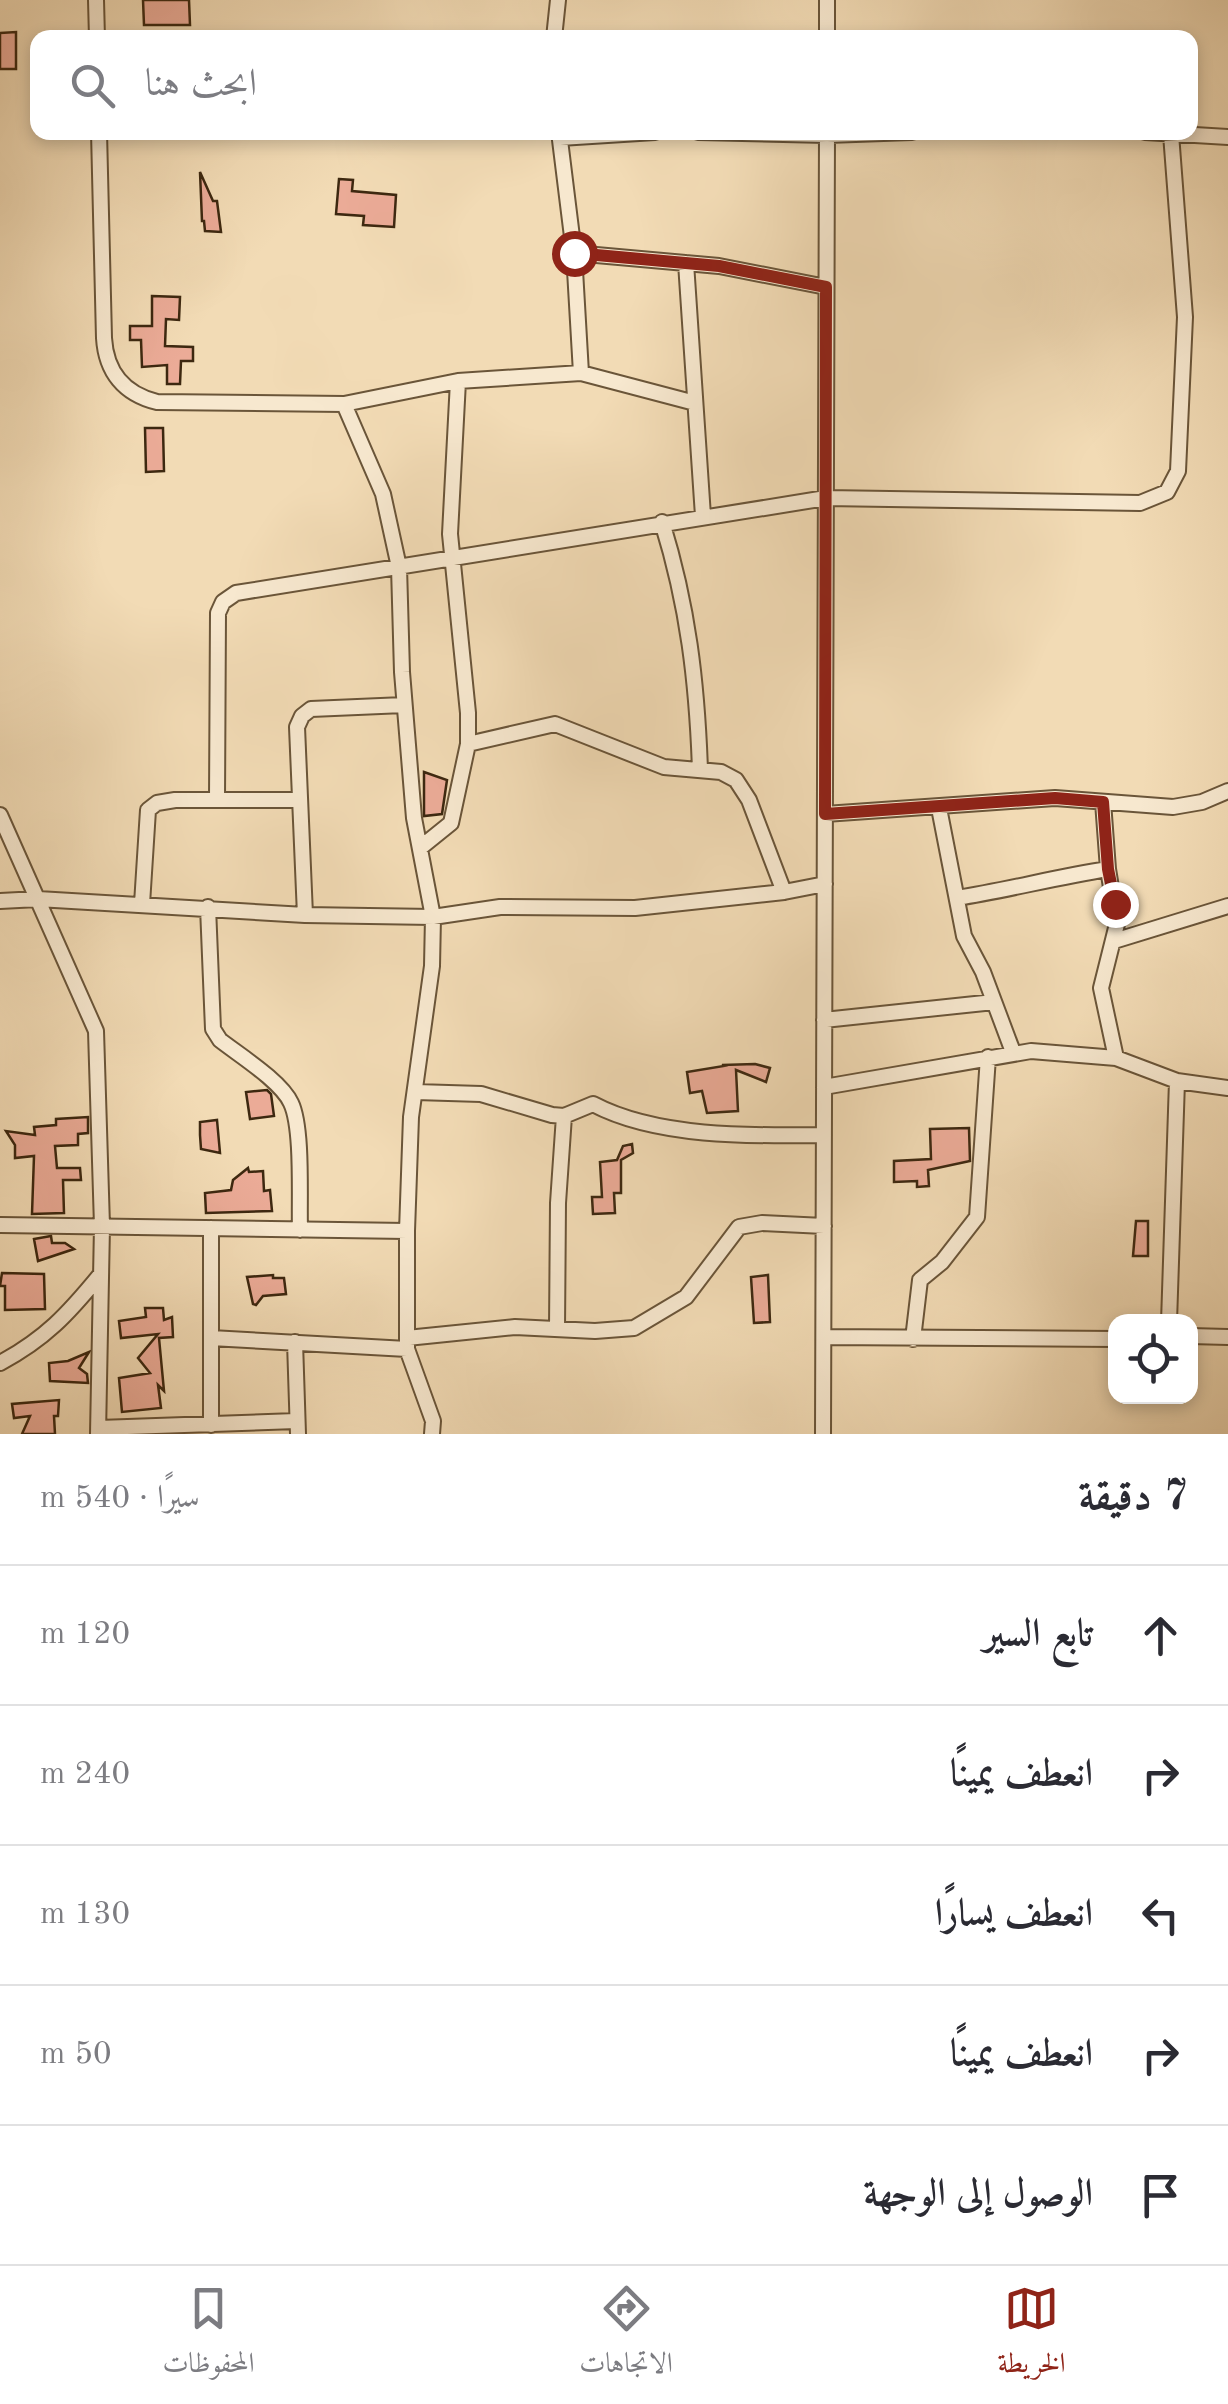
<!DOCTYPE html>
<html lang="ar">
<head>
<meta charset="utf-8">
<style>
	body { margin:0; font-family:"Old Standard TT",Amiri,serif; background:#f7f7f7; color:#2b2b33; direction:rtl }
	.controls { position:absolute; right:30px; bottom:30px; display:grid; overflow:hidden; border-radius:20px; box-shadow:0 5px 15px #0003 }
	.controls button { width:90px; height:90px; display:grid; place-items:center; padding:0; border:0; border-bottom:2px solid #e1e1e2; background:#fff; color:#2b2b33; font:50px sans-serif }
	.stop { position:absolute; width:30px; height:30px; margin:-22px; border:8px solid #8f2418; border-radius:50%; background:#fff }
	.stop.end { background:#8f2418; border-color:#fff; box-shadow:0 2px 10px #0008 }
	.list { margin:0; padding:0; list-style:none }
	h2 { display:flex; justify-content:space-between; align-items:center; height:130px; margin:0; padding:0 40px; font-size:42px }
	h2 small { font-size:32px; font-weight:400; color:#7c7c81 }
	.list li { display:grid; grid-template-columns:65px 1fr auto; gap:30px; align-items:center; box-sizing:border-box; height:140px; padding:0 40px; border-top:2px solid #e1e1e2 }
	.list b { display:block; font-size:38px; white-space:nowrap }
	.list em { font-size:32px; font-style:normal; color:#7c7c81 }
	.icon { flex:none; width:55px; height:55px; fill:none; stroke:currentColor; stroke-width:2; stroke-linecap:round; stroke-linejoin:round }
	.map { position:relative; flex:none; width:1228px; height:1434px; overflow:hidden; direction:ltr }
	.search { position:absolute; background:#fff; box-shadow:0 5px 15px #0003; left:30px; right:30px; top:30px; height:110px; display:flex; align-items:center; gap:25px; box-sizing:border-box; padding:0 35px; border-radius:20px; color:#7c7c81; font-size:38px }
	.sheet { height:830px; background:#fff }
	nav { display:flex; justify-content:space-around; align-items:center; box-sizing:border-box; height:140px; border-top:2px solid #e1e1e2; background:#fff; font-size:28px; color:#7c7c81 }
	nav a { display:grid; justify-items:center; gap:5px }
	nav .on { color:#8f2418 }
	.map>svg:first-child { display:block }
</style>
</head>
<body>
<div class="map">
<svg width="1228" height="1434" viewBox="0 0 1228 1434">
	<rect width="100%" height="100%" fill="#f2dbb5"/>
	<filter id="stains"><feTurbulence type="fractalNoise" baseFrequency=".002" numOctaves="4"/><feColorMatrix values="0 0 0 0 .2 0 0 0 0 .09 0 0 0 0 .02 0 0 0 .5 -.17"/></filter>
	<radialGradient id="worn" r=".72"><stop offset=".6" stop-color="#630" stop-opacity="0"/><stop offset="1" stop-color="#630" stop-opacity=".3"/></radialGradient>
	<path fill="#ebab97" stroke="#3d2810" stroke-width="2.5" d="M143,0H189L190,25H144Z
		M16,32V69H0V33Z
		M200,172L213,201H217L221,232L205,231L204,221H202Z
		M339,179L353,180L352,191L396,195L394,227L363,225L364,216L336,214Z
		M152,296L180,297L179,320L166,319L165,346L193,347V361H181L180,384H167V365L142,367L141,340H130V326H152Z
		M145,428H163L164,471L146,472Z
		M424,772L447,780L442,814L424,816Z
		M755,1064L770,1068L766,1082L736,1070L738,1111L707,1113L702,1091L690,1093L687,1072L724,1066L722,1065Z
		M267,1090L271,1094L274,1116L250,1119L246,1092Z
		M88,1117V1133L78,1134V1145L55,1146L57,1168H80L81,1180H63L64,1213L32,1214L34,1156L15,1158V1145L6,1131L35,1135L34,1127L56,1125V1119Z
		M217,1120L220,1153L201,1149L200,1135V1122Z
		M969,1128L970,1161L928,1170L929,1186L917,1187V1181L894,1182V1161L931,1159L930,1129Z
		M632,1144L633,1153L621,1160V1193H614L615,1213L593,1214L592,1197H602L600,1162L617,1160L623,1146Z
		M248,1168L249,1172L263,1171L264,1191L270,1190L272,1211L206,1213L205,1193L231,1190L233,1180Z
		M1136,1221H1148V1256H1133Z
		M51,1236L52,1243H65L74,1249L38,1261L34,1239Z
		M2,1273L44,1274L45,1309L5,1310V1286H0Z
		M273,1275V1278H284L286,1294L263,1296L256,1305L253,1304L247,1277Z
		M768,1275L770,1322L754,1323L751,1277Z
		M145,1308H163L164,1320L172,1317L173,1337L159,1338L164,1391L158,1385L161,1408L122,1412L119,1378L150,1373L138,1358L158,1334L121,1338L119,1321L146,1317Z
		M89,1352L79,1368L87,1374L88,1383L50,1381L49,1363L68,1361Z
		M59,1400L58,1416H54L55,1434H22L30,1416L14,1418L12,1404Z"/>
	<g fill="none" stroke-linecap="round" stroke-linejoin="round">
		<g stroke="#6a5539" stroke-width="18">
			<path id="minor" d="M96,0L97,38
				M554,38L558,0
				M827,38V0
				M99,132L104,338C106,372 124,394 157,402L344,404L383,494L399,567L402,672L414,818L433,917L432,966L411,1117L407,1231V1349L433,1421L432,1434
				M559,132L574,253L581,373
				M698,132L827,135L912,132
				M1145,132L1228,137
				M560,138L655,132
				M574,253L719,266L826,287
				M686,263L703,516
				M344,404L458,381L581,373L695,403
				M662,522C688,606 697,682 700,770
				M468,744L555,724L664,767L721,772L736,780L749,800L784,892
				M217,800L218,613L223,602L236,593L826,498L1140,503L1167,492L1178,471L1185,317L1171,134
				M1103,802L1108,869L1117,924L1101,988L1116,1058
				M939,808L964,936L983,972L1013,1052
				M825,814L1055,798L1173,807L1202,802L1228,791
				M0,815L96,1031L102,1226L98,1434
				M420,848L451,823L468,744V713L450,534L458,381
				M957,898C1008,890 1056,877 1108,869
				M0,901L38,899L305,915L433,917L500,907L635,908L784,892L825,884
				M142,904L148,810L157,803L175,800H298
				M208,907L213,1029L220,1040C239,1055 281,1081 291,1103C303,1128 299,1199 300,1230
				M305,915L297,727L302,716L311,709L404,705
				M1114,941L1228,906
				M824,1020L994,1002
				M824,1087L1031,1051L1116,1058L1177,1081L1228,1088
				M416,1092L481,1094L552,1115L564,1116L593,1104C657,1138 753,1136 824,1135
				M0,1225L407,1231
				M1169,1322L1177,1081
				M557,1329L558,1203L564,1116
				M1190,1336L1228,1337
				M824,1337L1116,1339
				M211,1338L407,1349
				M407,1338L515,1327L595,1331L634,1328L686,1297L739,1227L762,1223L824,1226
				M913,1339L920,1280L942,1262L977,1217L988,1057
				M295,1342L298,1434
				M0,1363C45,1339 68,1314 100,1275
				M211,1425V1228
				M99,1428L296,1421
				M823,1434L827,132"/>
		</g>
		<use href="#minor" stroke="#f7e8cf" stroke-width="14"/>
	</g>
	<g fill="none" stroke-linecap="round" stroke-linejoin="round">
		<path stroke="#8f2418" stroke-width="12" d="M574,253L719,266L826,287L825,814L1055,798L1103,802L1108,869L1115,904"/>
	</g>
	<rect width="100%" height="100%" filter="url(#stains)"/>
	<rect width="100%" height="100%" fill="url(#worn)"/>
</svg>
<div class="controls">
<button><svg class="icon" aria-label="locate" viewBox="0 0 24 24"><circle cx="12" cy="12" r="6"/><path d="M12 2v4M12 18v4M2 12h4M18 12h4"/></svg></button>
</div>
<div class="stop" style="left:574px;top:253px"></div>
<div class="stop end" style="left:1115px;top:904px"></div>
<div class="search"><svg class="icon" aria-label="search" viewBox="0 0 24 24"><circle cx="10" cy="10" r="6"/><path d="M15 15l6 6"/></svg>ابحث هنا</div>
</div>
<section class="sheet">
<h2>7 دقيقة<small>سيرًا · 540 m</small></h2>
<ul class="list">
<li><svg class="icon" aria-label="ahead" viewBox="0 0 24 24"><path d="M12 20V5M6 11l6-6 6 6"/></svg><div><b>تابع السير</b></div><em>120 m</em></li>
<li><svg class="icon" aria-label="right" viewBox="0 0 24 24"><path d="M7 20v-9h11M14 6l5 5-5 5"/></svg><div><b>انعطف يمينًا</b></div><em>240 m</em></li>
<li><svg class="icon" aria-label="left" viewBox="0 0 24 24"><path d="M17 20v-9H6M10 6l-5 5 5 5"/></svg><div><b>انعطف يسارًا</b></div><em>130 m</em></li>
<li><svg class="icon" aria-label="right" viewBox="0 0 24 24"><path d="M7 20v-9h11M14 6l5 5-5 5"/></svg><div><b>انعطف يمينًا</b></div><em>50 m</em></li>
<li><svg class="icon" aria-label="arrive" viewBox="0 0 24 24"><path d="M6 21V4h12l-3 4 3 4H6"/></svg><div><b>الوصول إلى الوجهة</b></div></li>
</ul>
</section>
<nav>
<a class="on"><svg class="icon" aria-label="map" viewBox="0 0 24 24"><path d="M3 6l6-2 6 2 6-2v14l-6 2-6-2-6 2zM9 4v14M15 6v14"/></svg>الخريطة</a>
<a><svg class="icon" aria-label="directions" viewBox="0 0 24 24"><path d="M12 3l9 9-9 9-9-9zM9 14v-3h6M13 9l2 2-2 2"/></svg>الاتجاهات</a>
<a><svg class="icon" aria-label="saved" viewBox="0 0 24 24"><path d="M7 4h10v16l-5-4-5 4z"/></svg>المحفوظات</a>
</nav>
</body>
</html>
